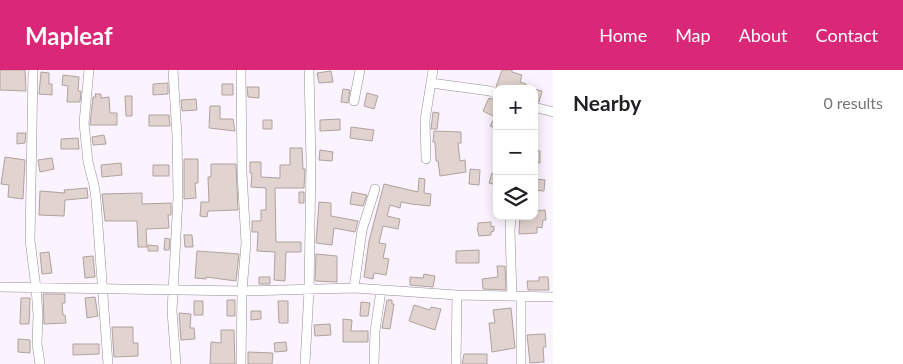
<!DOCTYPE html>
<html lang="en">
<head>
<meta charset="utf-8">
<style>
	body { margin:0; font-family:Lato,sans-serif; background:#f6f6f6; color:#202124 }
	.controls { position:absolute; right:15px; top:15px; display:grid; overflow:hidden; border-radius:10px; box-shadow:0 2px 12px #0003 }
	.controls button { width:45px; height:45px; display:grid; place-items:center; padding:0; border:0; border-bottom:1px solid #e0e0e0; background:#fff; color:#202124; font:25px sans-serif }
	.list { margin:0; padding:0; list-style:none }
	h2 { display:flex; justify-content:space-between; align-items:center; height:65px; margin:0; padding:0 20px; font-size:21px }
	h2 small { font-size:16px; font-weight:400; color:#757577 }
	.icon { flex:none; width:28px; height:28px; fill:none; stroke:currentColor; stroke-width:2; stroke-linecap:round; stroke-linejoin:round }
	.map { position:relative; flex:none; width:553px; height:294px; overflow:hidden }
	header { display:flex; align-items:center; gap:30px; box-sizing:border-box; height:70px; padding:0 25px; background:#db2777; color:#fff }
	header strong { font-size:24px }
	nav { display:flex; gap:28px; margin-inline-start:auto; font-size:18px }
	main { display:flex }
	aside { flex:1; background:#fff }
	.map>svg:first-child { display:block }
</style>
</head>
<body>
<header>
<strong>Mapleaf</strong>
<nav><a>Home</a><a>Map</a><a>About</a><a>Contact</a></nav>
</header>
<main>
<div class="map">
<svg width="553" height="294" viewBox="0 0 553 294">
	<rect width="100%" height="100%" fill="#fbf4fe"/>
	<path fill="#e1d3cf" stroke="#afa29e" d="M0,0H25L26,21L0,20Z
		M502,0H512V2L522,5L520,12L526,14L524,19H501L496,17Z
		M331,1L333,12L319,13L317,3Z
		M41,2L49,3V14H52V25L39,24Z
		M63,5L79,7L78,21H81L80,32H67L68,16L62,15Z
		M168,13V24L153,25V14Z
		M222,14H233V25H222Z
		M247,17H259V28L248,27Z
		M343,19L350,20L348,33L341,32Z
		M534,19L542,21L539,32L534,31Z
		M367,23L378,26L374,39L364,36Z
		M95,24H101V28L109,27L110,43H117V55H90L93,27H96Z
		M125,26H132V46H126Z
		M489,28L497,31V59L490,56L495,47L483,41Z
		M196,29L197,40L182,41L181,30Z
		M210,36H220V49H233L235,61L209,58Z
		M433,42L439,43L437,59H431Z
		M149,45H169L170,56H149Z
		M340,49V60L320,61V50Z
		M263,50H272V59H263Z
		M351,57L374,60L372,71L350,68Z
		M434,61L461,62V73H458L460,91L465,90L466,102L440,106L438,91H436L435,72H433Z
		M17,63H26L25,73L17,74Z
		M104,65L106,74L93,75L92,67Z
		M78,68L79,79H61V69Z
		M290,78H302L303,99H305L304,118H275L276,172H301V182H286L285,211L274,210L275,182L257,181L258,162H252V151H261V140H266V118L251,117L252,103H250V92H261V107L280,108V95H290Z
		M320,80L333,82L332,91L319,90Z
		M534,80L540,81V93L534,92Z
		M5,87L25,90L23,129L8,127L9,115L1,114Z
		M52,88L54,99L40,102L38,90Z
		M184,89H198V113H195L196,128L184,129Z
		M121,93L122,105L102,107L101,95Z
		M211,94H236L238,140L208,141L207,147L200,146L201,132H209L208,107H211Z
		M153,95H169V106H153Z
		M470,99L480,100L479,115L469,114Z
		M492,103L497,104V115L489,113Z
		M419,108L425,109L424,123L431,124L430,136L411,134L401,132L400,138L390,135L387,146L400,149L398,159L383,156L379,173L386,174L383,188L389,189L386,205L374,203L373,209L364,207L369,171L384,114L418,122Z
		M534,109L545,110L544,121L534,120Z
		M87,118L88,128L65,130L64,146L39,145L40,121L65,123L64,120Z
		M299,122H304V133H299Z
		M352,122L367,125L363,136L350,134Z
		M142,123V134L171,133V145H168L169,158L146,159L147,177H138L137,151H105L102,124Z
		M319,132L331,133V146L358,151L355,162L334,158L332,175L316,173Z
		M545,140L546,150H543L542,158L537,157V163L519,164L520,146H534V141Z
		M491,152V157L494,156V161L491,162V165L479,166L477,158H478V153Z
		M184,165H192L193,177H185Z
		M165,168L170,169L169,180H164Z
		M148,175L158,176V181H148Z
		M479,180V193H456V181Z
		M197,181L239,184L236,211L206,207V209L195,208Z
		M49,182L52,203L42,204L40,183Z
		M316,184L337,186V212L315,211Z
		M93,186L95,207L85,208L83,187Z
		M497,196H505L506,220L483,219L482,209L498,207Z
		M424,204L435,206L433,217L410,215V207L423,208Z
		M259,207H270V214H259Z
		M539,207H548L549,220H528L527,211H539Z
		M43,224H65V233H62L63,245H65L66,253L44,254Z
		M95,227L98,246L87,248L85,228Z
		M21,228H30L29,254H20Z
		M227,230H235V246H227Z
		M387,230H392V234H394L390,259L382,258Z
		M194,231H203V245H194Z
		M278,231H288V253H279Z
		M361,232L370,233L368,246H360Z
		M414,235L430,240L431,237L441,239L435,260L409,251Z
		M511,238L515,278L492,282L489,253H495L493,240Z
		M251,241H261V249L251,250Z
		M179,243L191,244L190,258H194L195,269L181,270Z
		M343,249L352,250L351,261H368V272H343Z
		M330,254L331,265L315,266L314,255Z
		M112,257H133V273H138V286L114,287Z
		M221,260H234L235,294H210L211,272L221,273Z
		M545,264L546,277H543L544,292L530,293L527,265Z
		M18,269L30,270V283L18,282Z
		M286,272L287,281L275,282L274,273Z
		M73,274H99V284L73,285Z
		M248,282L273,283L272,294H248Z
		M464,284H487V294H462Z"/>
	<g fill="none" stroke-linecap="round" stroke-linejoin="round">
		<g stroke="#948d97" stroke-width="10">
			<path id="minor" d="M33,0L30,170L36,218L38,245L37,274L40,294
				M89,0L84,53L88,92L94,115L96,129L108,294
				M173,0L177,66L178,127L172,241L176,294
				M431,13L490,21L497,24
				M354,31L360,0
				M534,37L553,42
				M426,89L425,50L433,0
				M511,146L510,161L512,226
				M0,217L242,221L354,218L457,225L553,227
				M354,218L362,160L375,119
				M521,227V294
				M241,294L242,221L246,173L242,103L241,0
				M305,294L309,220L311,92L309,0
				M374,294L375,261L381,221
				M456,294L457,225"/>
		</g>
		<use href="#minor" stroke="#fff" stroke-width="9"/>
	</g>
</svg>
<div class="controls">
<button>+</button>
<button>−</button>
<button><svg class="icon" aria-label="layers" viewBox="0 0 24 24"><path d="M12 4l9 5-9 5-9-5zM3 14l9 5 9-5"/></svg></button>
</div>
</div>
<aside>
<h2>Nearby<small>0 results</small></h2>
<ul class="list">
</ul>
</aside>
</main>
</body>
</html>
